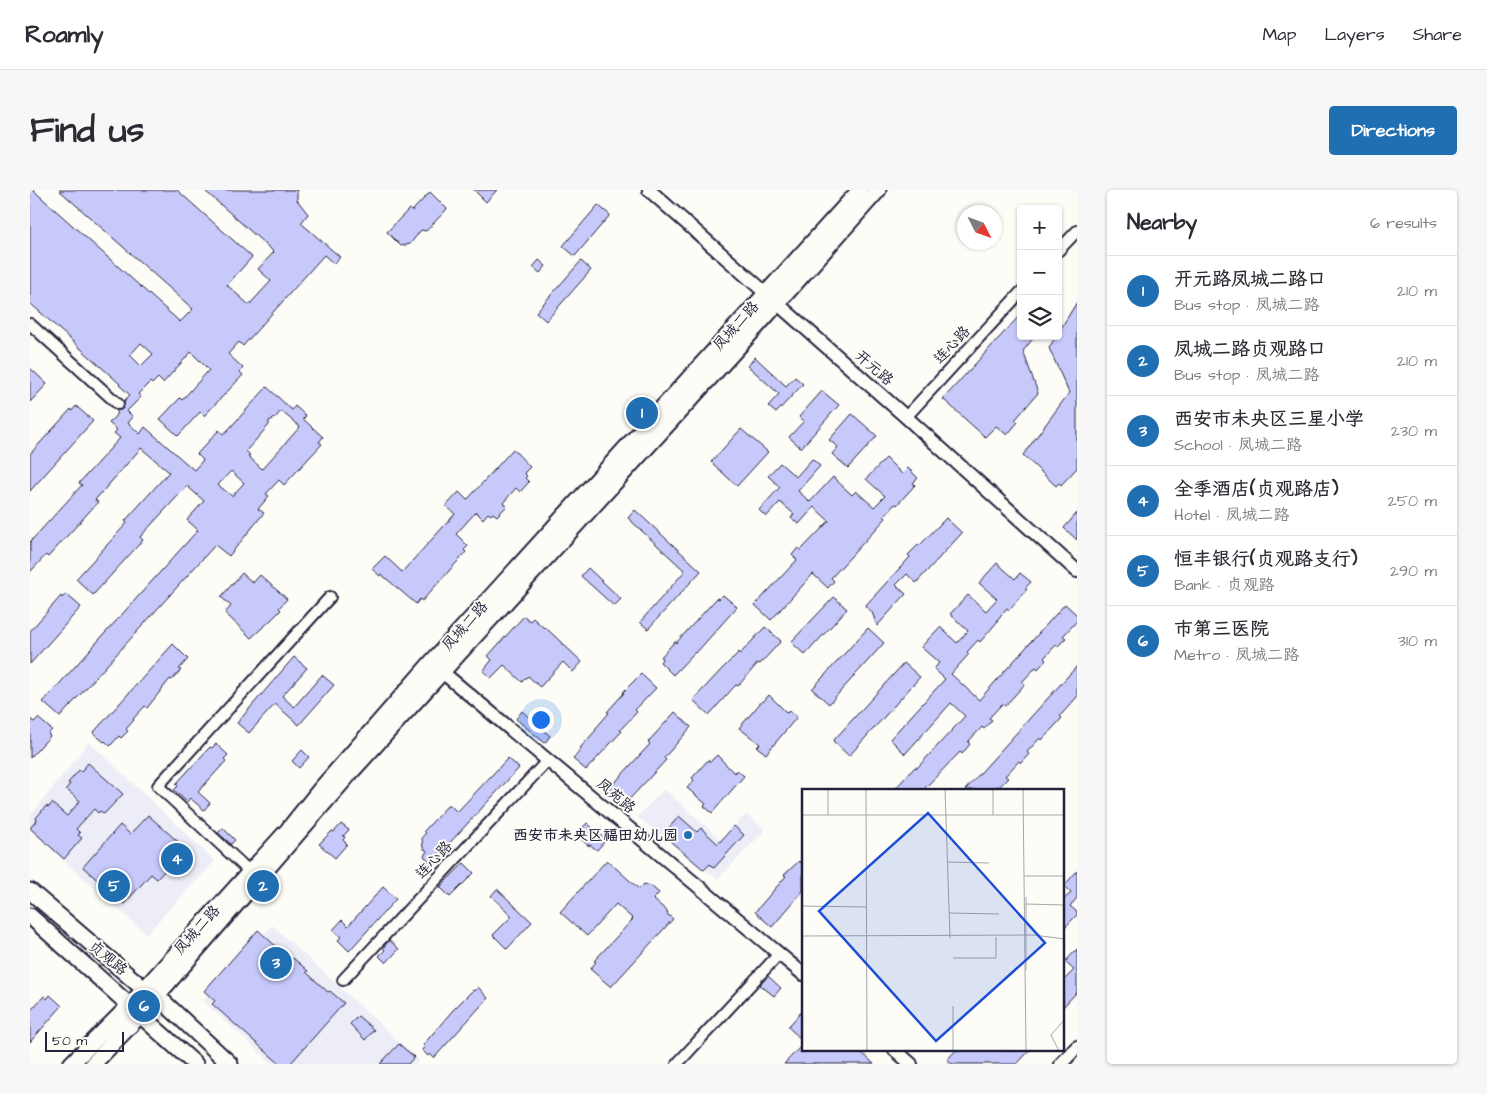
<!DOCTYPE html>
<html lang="en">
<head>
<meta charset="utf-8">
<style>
	body { margin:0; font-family:"Architects Daughter","LXGW WenKai TC",sans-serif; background:#f7f7f7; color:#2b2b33 }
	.controls { position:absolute; right:15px; top:15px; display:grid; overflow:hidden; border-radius:5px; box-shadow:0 1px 4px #0004 }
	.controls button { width:45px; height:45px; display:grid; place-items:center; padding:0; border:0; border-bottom:1px solid #e1e1e2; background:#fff; color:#2b2b33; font:25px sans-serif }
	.compass { position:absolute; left:927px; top:15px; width:45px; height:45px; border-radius:50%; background:#fff; box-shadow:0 1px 4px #0004; rotate:132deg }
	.scale { position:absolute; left:15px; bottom:12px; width:79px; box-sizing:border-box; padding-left:5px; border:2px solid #22223b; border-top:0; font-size:14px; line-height:18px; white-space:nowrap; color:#22223b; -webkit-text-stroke:4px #fdfcf7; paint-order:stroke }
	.you { position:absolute; left:510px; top:529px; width:18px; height:18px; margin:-12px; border:4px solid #fff; border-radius:50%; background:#1a73e8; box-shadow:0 0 0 8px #1a73e833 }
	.badge { display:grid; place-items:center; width:32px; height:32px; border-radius:50%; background:#1f6fb2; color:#fff; font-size:16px; font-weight:700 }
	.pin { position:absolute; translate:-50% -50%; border:2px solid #fff; box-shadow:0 1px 5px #0006 }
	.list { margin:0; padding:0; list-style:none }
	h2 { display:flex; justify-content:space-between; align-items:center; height:65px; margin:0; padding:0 20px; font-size:21px }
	h2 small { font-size:16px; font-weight:400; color:#7c7c81 }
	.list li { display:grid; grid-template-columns:32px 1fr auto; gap:15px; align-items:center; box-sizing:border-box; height:70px; padding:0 20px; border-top:1px solid #e1e1e2 }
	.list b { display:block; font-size:19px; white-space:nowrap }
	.list p { margin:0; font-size:16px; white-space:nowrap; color:#7c7c81 }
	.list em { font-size:16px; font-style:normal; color:#7c7c81 }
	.icon { flex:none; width:28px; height:28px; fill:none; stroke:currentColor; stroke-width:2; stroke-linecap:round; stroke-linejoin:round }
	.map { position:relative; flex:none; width:1047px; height:874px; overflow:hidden; border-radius:5px }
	header { display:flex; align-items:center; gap:30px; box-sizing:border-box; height:70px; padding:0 25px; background:#fff; border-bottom:1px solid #e1e1e2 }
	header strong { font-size:24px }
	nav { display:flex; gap:28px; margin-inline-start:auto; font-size:18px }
	.intro { display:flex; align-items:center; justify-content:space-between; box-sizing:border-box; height:120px; padding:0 30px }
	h1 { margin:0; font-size:35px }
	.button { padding:12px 22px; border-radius:5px; background:#1f6fb2; color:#fff; font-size:18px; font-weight:700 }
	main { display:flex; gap:30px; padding:0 30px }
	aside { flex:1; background:#fff; border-radius:5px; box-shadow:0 1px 4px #0004 }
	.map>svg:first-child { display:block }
</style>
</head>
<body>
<header>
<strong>Roamly</strong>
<nav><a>Map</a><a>Layers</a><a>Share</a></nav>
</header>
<div class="intro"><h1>Find us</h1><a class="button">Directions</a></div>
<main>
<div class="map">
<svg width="1047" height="874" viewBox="0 0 1047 874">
	<rect width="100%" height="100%" fill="#fdfcf7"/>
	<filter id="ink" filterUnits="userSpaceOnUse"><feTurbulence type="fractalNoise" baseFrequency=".02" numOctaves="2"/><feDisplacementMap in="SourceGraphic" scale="10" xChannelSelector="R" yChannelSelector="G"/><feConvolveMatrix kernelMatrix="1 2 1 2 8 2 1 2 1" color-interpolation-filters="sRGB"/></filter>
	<g filter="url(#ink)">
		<path fill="#ededf8" d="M59,552L185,671L116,744L0,640V626Z
			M634,599L691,650L716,624L735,640L688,689L607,627Z
			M242,735L389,870L386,874H242L173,811Z"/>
		<path fill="#c7c9fb" stroke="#22223b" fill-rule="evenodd" d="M0,0H3L150,132L163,119L29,0H147L222,67L197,95L219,115L241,91L228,79L244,62L174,0H267V10L278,24L271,33L310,67L304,74L294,65L213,156L209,152L198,164L213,178L210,182L213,185L174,226L170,222L148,246L130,229L150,208L152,210L179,180L161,162L133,193L128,188L122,194L120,192L108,204L111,207L97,221L103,227L98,233L110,244L115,237L164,280L173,270L167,264L189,240L193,244L198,240L237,197L262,220L265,216L276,226L273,229L293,247L289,252L292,254L254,295L249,290L236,304L239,306L228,319L234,323L199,366L185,355L30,527L13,512L168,340L157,330L174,311L157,296L110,347L113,350L63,405L46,389L97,333L95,331L139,282L111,258L65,310L68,312L18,367L16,365L0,382V352L52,295L49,293L90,248L84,243L87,240L79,233L88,223L86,221L93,218L94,211L100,205L89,195L90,194L0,113ZM111,153L123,164L111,176L100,165ZM251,221L270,237L232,279L218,266L220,265L216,261L239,235V231L245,228ZM201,281L214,293L202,306L188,295Z
			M444,0H467L456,12Z
			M400,2L417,19L396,41L391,40L380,54L371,56L357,42L379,19L382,21Z
			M568,15L580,25L545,66L533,56Z
			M509,70L516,76L510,83L503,77Z
			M551,71L561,80L516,131L506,122Z
			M1047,112V278L1031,295L1029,293L1026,296L993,265L1039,203L1019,158L1026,146H1028V143Z
			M991,124V146H1005L993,161L1008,203L985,230L988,232L977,245L966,236L955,247L913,209Z
			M725,167L756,196L765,187L773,194L746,223L738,216L749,204L718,176Z
			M0,178L17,194L0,212Z
			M792,201L809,215L771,258L759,247L774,231L769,227Z
			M46,216L63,231L0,301V264L41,219L42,221Z
			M822,224L847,246L818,278L802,264L808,257L799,250Z
			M711,239L738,262L707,296L681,272Z
			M483,259L500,277L494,283L497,286L495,288L499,292L490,302L486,298L473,313L477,316L467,326L463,323L461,325L458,323L453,329L446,322L426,344L438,356L434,360L436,362L392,411L390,409L386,414L351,384L350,386L342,379L355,366L372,382L425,324L416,316L429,302L437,310Z
			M856,268L872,284L878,278L888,288L883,293L885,295L867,315L865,314L854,326L856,328L801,388L804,391L798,398L783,384L741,430L725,415L767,370L762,365L768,358L771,360L799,331L784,317L769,334L761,328L764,324L750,312L736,327L729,320L750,297L738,286L750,273L766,287L782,269L790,276L768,301L780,312L803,287L822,305L826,301L844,317L855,306L836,289Z
			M605,320L671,381L618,439L610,432L655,381L598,328Z
			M1047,323V350L1034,338Z
			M916,328L932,343L886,393L877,384L866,395L876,404L847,436L842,422L835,416L880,367L878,365L888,355H890Z
			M967,373L985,389L990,383L1001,392L995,398L997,399L979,420L977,418L967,430L968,431L950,452L948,450L937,462L939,464L921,484L949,510L1035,414L1047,425V431L1033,446L1036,448L1028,456L1026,455L1014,468L1016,470L1008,479L1006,477L992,492L995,494L975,516L972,514L959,528L962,530L954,539L952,537L938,552L940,554L932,564L930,562L893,600H864L885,577L887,578L935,526L921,513L875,564L860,549L915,489L904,479L909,473L891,457L910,437L927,453L938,441L920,424L938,405L956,421L967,409L949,393Z
			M558,378L591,409L584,416L551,386Z
			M212,383L223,393L230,385L257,409L249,418L251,420L241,430L221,448L195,423L201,416L191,407Z
			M36,404L51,417L0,474V441L31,406L32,408Z
			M693,405L707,417L666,463L665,462L643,485L630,472L633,468L631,467L645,451L646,453L687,408L689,409Z
			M804,407L817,419L775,465L761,452Z
			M494,426L500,431L503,428L514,438L515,437L552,472L543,482L533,472L510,497L498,486L492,492L474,475L461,488L453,481L462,470L458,466Z
			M735,437L751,451L730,474L728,473L708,496L706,495L703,498L679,525L663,510L691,480L709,462L710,464Z
			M838,438L854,453L799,514L782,499Z
			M143,454L158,469L149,479L151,480L142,490L140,489L117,518L115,516L103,529L104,530L96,539L98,541L91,548L89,546L80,556L75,551L74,552L63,543Z
			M264,467L277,478L252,506L264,517L292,485L304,495L269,535L245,514L219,543L207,533Z
			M874,473L890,487L819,566L803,551Z
			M1047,476V507L1030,526L1032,528L1012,550L1010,548L997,562L999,564L991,573L989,571L975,586L978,588L969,597L967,596L963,600H935Z
			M611,484L626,498L605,520L607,522L590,540L592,541L556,580L543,569L552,559L550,558L566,540L565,539L579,523L577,522L594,503L593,502Z
			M739,505L757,523L759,521L767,527L736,564L727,557L730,554L709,538L732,511L733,512Z
			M492,521L520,546L515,553L486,529Z
			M645,522L661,537L634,568L636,570L594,615L578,600L620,554L618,552Z
			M8,528L22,540L18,544L20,546L0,568V529L4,532Z
			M186,554L198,565L194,569L196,571L168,602L180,613L174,620L160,608L157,612L144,600L148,596L146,594L167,571L180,557L182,558Z
			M272,560L279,567L269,578L262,571Z
			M687,565L704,583L707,580L714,586L682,623L674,616L676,614L657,598L664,590L662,588L678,570L680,572Z
			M478,568L489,578L401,673L394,666L397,661L393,658L392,647L396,643L394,641L419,614L427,622Z
			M58,573L93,604L74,624L70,621L68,623L64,619L46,639L50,643L48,645L52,648L34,669L0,638L7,630L6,628L16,616L19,617L22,613L37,626L50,611L36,599L40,594L38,593L49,580L51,582Z
			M118,625L155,658L127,689L121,684L94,714L53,677L90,635L100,644Z
			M649,626L667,642L671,638L688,654L704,636L714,645L684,678L680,674L674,680L633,645Z
			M557,633L576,650L567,660L560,655L559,656L546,645Z
			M311,634L319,640L313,646L315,647L313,650L317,654L305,668L289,654L302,641L304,642Z
			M193,638L205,650L201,654L188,643Z
			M577,670L609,699L614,694L621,696L629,703L623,709L638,722L637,724L643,729L581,797L560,779L566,772L564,771L603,729L586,714L557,746L530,722Z
			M769,671L773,675V701L742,737L725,722L756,686L754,685Z
			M434,673L444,683L420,707L410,697Z
			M1047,681V708L1040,716L1047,722V725L1033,739V710L1041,703L1034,696Z
			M353,697L366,709L319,761L308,750L311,747L303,740L312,730L318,736Z
			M467,699L502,732L477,759L463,745L482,726L461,706Z
			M228,740L261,770L263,768L278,781L276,782L298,802L300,801L314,813L260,874H250L182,814L185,811L174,801Z
			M359,750L369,759L356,773L349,766L355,760L353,758Z
			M1047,759V802L1033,817V791L1044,780L1035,772Z
			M738,786L751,798L744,806L730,795Z
			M448,797L458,808L404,868L400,864L398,866L392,860L395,856L393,855L423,820L443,800L444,801Z
			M20,805L32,816L0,852V821L14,806L17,809Z
			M773,820V851L758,837Z
			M328,826L344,840L335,850L320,834Z
			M369,854L384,867L378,874H350Z
			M773,854V860H829L844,874H754Z
			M926,860H1000L987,874H922L917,870Z"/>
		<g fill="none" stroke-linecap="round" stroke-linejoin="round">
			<g stroke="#22223b" stroke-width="14">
				<path id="minor" d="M1028,61L1047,41
					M0,134L88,214
					M876,227L991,102
					M220,682L128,596L300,407
					M313,790L517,571
					M647,874L749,764"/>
			</g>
			<g stroke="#22223b" stroke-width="16">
				<path id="tertiary" d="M619,0L876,227L1047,381
					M405,476L773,784
					M865,860L881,874
					M1031,874L1047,857"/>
			</g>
			<g stroke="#22223b" stroke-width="19">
				<path id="secondary" d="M0,701L114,799L126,805L200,874
					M0,726L165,874
					M41,874L100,815L258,640L290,600L401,473L830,0
					M63,874L110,825L320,583L727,136L848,0"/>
			</g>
			<use href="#minor" stroke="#fdfcf7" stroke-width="10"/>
			<use href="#tertiary" stroke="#fdfcf7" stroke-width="12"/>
			<use href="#secondary" stroke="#fdfcf7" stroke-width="15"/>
		</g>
	</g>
	<circle fill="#1f6fb2" stroke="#fdfcf7" stroke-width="2" cx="658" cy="645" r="5"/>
	<g text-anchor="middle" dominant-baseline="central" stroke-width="4" stroke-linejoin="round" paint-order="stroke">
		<g font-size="15" fill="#22223b" stroke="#fdfcf7">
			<text transform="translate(706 136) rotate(-48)">凤城二路</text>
			<text transform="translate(922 155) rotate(-47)">连心路</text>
			<text transform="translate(844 178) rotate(41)">开元路</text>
			<text transform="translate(435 436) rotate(-48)">凤城二路</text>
			<text transform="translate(586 606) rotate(40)">凤苑路</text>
			<text transform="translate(404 670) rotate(-47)">连心路</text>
			<text transform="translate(167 740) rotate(-48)">凤城二路</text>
			<text transform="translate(78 768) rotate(40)">贞观路</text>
		</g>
		<g font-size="15" font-weight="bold" fill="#22223b" stroke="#fdfcf7" text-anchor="end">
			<text x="648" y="645">西安市未央区福田幼儿园</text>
		</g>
	</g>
	<g transform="translate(772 599)">
		<rect width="262" height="262" fill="#fdfcf7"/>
		<path fill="none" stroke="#a5a5ac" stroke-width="1" d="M64,0L65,262M143,0L148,149M221,0L224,262M0,26H263M26,26V0M191,26V0M145,73L187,74M222,87H263M224,108V181M224,115L263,116M0,117L64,118M147,124L197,125M0,147L231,146L263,150M151,169H194V148M151,262V217M257,262L249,246L263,230"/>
		<path fill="#1d4ed8" fill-opacity="0.15" stroke="#1d4ed8" stroke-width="2.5" d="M126,24L243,154L134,252L17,122Z"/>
		<rect width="262" height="262" fill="none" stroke="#22223b" stroke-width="2.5"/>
	</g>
</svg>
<div class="controls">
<button>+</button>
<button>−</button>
<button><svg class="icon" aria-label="layers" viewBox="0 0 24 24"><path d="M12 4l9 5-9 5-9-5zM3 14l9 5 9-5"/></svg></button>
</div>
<svg class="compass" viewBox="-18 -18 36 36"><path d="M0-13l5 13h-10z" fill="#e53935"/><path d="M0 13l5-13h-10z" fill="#7c7c81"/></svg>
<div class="scale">50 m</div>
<div class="you"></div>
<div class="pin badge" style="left:612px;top:223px">1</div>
<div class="pin badge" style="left:233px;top:696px">2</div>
<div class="pin badge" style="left:246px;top:773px">3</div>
<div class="pin badge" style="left:147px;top:669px">4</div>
<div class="pin badge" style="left:84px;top:696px">5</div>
<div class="pin badge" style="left:114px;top:816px">6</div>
</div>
<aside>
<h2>Nearby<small>6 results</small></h2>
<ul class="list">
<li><span class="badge">1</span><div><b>开元路凤城二路口</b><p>Bus stop · 凤城二路</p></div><em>210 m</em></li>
<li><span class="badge">2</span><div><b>凤城二路贞观路口</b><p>Bus stop · 凤城二路</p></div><em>210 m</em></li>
<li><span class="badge">3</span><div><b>西安市未央区三星小学</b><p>School · 凤城二路</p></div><em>230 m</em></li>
<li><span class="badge">4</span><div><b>全季酒店(贞观路店)</b><p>Hotel · 凤城二路</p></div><em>250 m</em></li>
<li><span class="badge">5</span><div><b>恒丰银行(贞观路支行)</b><p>Bank · 贞观路</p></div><em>290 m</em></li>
<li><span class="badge">6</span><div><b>市第三医院</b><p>Metro · 凤城二路</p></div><em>310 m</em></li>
</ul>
</aside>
</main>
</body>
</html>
